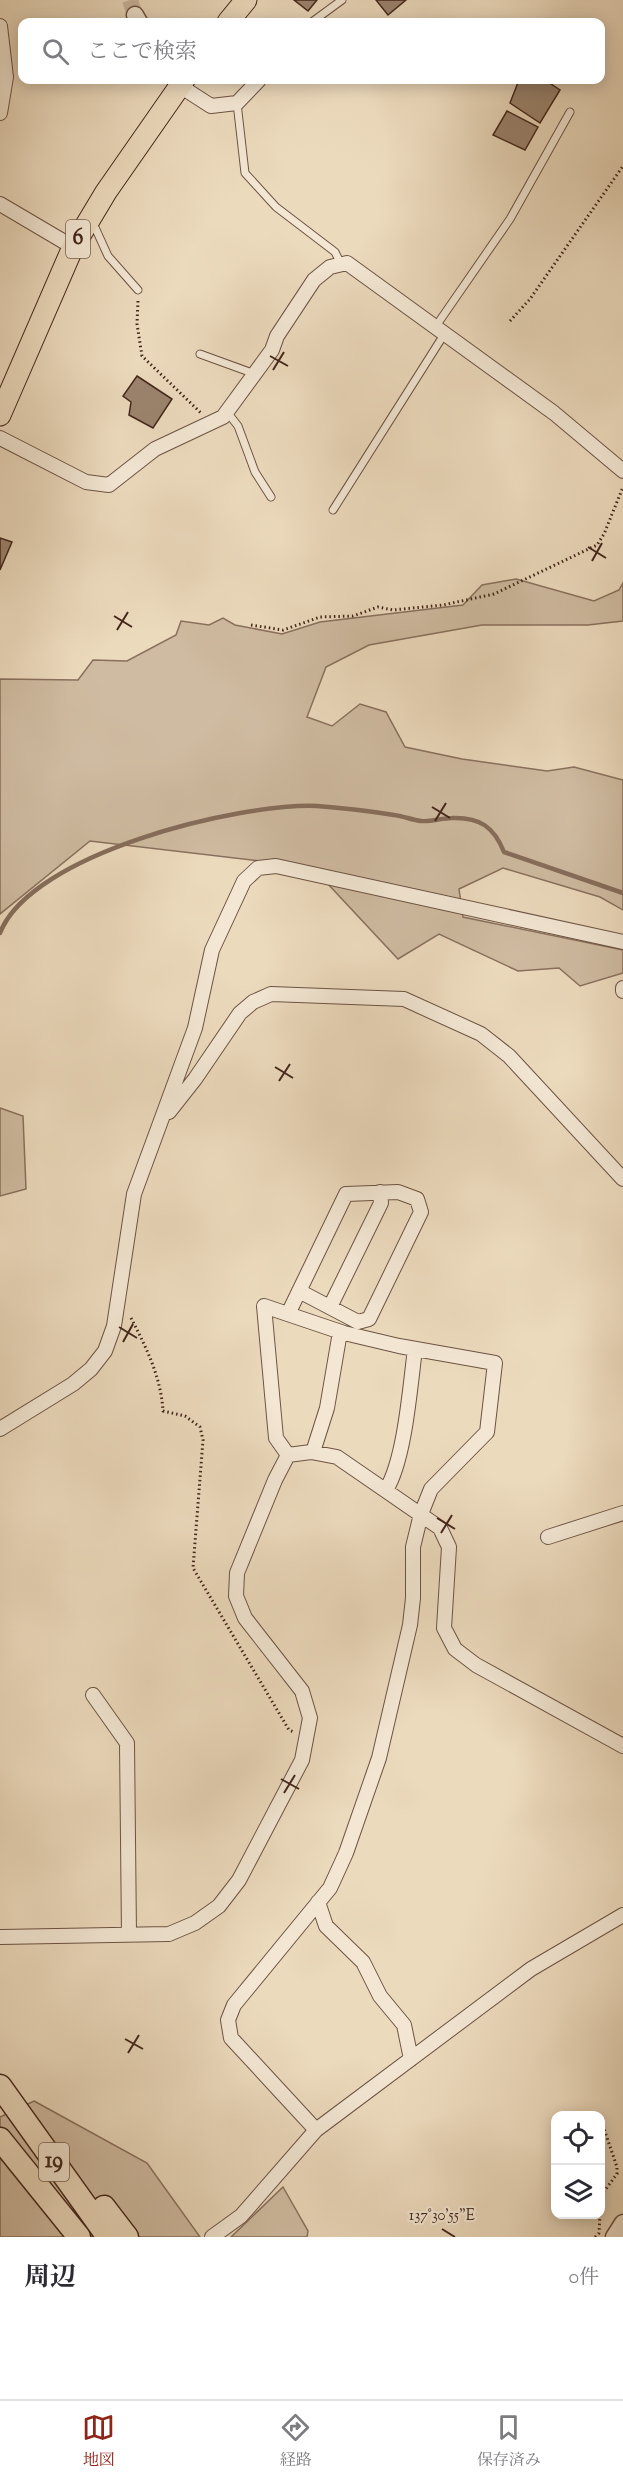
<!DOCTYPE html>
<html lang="ja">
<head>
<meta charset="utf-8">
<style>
	body { margin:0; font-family:"Sorts Mill Goudy","Noto Serif JP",serif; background:#f7f7f7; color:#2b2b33 }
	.controls { position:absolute; right:18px; bottom:18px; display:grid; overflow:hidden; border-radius:12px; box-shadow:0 3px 15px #0003 }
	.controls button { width:54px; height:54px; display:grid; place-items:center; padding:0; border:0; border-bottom:2px solid #e1e1e2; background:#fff; color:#2b2b33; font:30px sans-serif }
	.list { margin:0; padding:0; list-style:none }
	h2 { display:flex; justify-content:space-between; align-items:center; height:78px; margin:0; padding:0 24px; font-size:26px }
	h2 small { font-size:20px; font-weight:400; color:#7c7c81 }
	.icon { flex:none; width:33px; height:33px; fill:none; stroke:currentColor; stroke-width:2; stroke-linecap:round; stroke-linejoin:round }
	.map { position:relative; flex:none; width:623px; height:2237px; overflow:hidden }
	.search { position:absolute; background:#fff; box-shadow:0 3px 15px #0003; left:18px; right:18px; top:18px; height:66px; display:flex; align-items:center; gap:15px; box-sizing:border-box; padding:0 21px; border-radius:12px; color:#7c7c81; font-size:22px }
	.sheet { height:162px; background:#fff }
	nav { display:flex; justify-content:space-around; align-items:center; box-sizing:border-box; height:84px; border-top:2px solid #e1e1e2; background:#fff; font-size:16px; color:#7c7c81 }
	nav a { display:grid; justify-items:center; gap:3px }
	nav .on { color:#8f2418 }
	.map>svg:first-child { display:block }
</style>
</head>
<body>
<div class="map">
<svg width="623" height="2237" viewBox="0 0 623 2237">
	<rect width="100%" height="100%" fill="#ecdabd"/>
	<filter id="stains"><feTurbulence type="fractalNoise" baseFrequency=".00333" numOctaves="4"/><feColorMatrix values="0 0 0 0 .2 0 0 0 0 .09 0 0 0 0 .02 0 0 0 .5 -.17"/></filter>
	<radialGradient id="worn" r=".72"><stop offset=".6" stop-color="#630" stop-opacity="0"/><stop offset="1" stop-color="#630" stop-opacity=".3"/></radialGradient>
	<path fill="#cfbba1" stroke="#89705e" stroke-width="1.5" d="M516,579L594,601L619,590L623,583V621L588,625H482L369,645L326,667L307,717L332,726L360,704L386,712L405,747L462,759L547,771L574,767L623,780V910L600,897L503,868L459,889L463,917L623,950V973L580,986L559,968L518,971L439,934L398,959L312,867L90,841L0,914V679L78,680L93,660L127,661L176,635L181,621L209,625L223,618L235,625L282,634L320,622L463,605L482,585Z
		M0,1108L23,1116L26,1189L0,1196Z
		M34,2101L147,2163L200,2237H0V2117Z
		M283,2187L308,2231L307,2237H231Z"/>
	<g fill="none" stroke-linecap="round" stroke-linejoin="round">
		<path stroke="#866d5b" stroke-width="4.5" d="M0,933C31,853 239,803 317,806C343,808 369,811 394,815C403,816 412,820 421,821C431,822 442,818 452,818C480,817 494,827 504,852L623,893"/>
	</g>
	<path fill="#9b846f" stroke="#43261b" stroke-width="1.5" d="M294,0H317L308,11Z
		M376,0H406L388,15Z
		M519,80H545L560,90L540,123L510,103Z
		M507,111L538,127L525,150L493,135Z
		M137,376L172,399L153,428L129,415L131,402L123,396Z
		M0,538L12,542L0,570Z"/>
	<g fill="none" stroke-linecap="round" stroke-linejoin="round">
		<path stroke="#cab69d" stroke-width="16" stroke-dasharray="16 8" stroke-linecap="butt" d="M130,0L135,15"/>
		<g stroke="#6d5344" stroke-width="9">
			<path id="service" d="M312,22L342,0
				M237,103L245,173L276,207L335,252L341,264
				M93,223L108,256L138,290
				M436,326L510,219L570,112
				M200,354L255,374
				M227,412L238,426L255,472L271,497
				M333,510L445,333"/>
		</g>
		<g stroke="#6d5344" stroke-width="16">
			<path id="minor" d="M0,26L6,77L0,113
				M180,86L211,106L237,103L259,80
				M0,204L73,247
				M0,438L86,482L109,485L155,449L223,417L272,350L277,336L314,280L330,267L347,263L554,413L623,471
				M623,988V991
				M169,1112L195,1079L240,1013L253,1002L271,994L404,999L481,1034L509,1056L623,1179
				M330,1307L381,1203L380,1192
				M288,1314L346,1194L398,1192L417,1199L421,1212L369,1319L358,1322L299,1291
				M0,1429L73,1384L91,1369L105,1351L114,1326L134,1194L195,1028L212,950L244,881L258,868L276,866L623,942
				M313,1452L327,1408L340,1332
				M288,1455L276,1438L264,1306L344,1333L399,1346L495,1363L487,1432L431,1489L421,1514L413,1547V1598L410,1625L379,1758L346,1853L330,1888L234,2005L228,2020L231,2038L316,2130
				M386,1490C405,1459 410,1387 415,1349
				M548,1537L623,1513
				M93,1695L127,1743L129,1934
				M318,1902L326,1926L363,1962L380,1996L404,2025L411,2059
				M0,1937L169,1934L195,1923L219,1906L239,1880L302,1760L310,1718L302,1691L245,1618L236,1596L237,1573L275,1480L288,1455L311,1452L337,1457L440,1528L449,1547L444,1628L455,1649L476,1665L623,1746
				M212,2237L241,2216L316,2130L531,1969L623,1915"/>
		</g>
		<g stroke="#6d5344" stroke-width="19">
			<path id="tertiary" d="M135,15L139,22
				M614,2237L623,2223"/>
		</g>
		<g stroke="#43261b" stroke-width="23">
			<path id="primary" d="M228,22L246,0
				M0,415L73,247L106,192L184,80"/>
		</g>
		<g stroke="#43261b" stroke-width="25">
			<path id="trunk" d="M0,2086L108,2237
				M0,2139L79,2237
				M104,2207L127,2237"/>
		</g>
		<path stroke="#43261b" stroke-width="3" stroke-dasharray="1.5 3" stroke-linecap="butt" d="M138,301L137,324L142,356L201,413
			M510,321L530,299L623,166
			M251,625L283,630L320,617L353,616L378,607L393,610L443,605L494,594L597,545L604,534L623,487
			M131,1318C146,1347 161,1377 163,1411L185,1416L200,1427L203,1440L193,1568L289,1730L294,1732
			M600,2214L602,2194L617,2174V2167L602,2123
			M595,2237L599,2233L600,2214"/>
		<use href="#service" stroke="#f3e7d4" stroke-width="7"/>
		<use href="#minor" stroke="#f3e7d4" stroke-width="14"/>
		<use href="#tertiary" stroke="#f3e7d4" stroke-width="16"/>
		<use href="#primary" stroke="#ecdabd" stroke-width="21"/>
		<use href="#trunk" stroke="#ecdabd" stroke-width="22"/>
	</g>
	<path fill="none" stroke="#43261b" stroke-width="2" d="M270,356L288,366M273,370L284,352M588,547L606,558M592,561L602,543M114,616L132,627M117,630L128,612M432,807L450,818M435,821L446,803M275,1067L293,1078M279,1081L290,1064M119,1327L137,1338M123,1342L133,1324M437,1518L455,1529M441,1533L452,1515M281,1779L299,1789M284,1793L295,1775M125,2039L143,2049M128,2053L139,2035M442,2229L455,2237"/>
	<g text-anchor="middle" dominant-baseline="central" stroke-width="4.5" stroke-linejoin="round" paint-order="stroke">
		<g fill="#f3e7d4" stroke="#786052" stroke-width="1.5">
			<rect x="66" y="220" width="24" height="38" rx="4.5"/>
			<rect x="39" y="2143" width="30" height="38" rx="4.5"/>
		</g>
		<g font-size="22" font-weight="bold" fill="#43261b">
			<text x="78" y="239">6</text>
			<text x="54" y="2162">19</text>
		</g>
	</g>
	<g font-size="15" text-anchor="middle" fill="#43261b" stroke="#f3e7d4" stroke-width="4.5" stroke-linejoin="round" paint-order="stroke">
		<text x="442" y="2220">137°30'55"E</text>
	</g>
	<rect width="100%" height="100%" filter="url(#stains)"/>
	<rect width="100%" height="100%" fill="url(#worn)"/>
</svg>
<div class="controls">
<button><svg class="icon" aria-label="locate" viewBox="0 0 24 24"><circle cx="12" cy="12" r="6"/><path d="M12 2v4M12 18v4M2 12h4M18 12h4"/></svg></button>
<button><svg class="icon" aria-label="layers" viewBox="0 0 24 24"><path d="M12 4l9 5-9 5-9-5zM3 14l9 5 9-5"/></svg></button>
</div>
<div class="search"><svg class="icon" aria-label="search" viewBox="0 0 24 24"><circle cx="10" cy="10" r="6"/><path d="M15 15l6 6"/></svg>ここで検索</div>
</div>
<section class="sheet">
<h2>周辺<small>0件</small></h2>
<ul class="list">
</ul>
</section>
<nav>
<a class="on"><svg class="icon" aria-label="map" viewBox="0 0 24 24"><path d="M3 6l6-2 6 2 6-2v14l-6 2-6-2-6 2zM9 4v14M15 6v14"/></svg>地図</a>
<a><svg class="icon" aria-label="directions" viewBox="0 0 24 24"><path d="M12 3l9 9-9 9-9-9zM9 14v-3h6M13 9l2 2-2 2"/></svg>経路</a>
<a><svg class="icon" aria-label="saved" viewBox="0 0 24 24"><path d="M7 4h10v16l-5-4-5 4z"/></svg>保存済み</a>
</nav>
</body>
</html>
